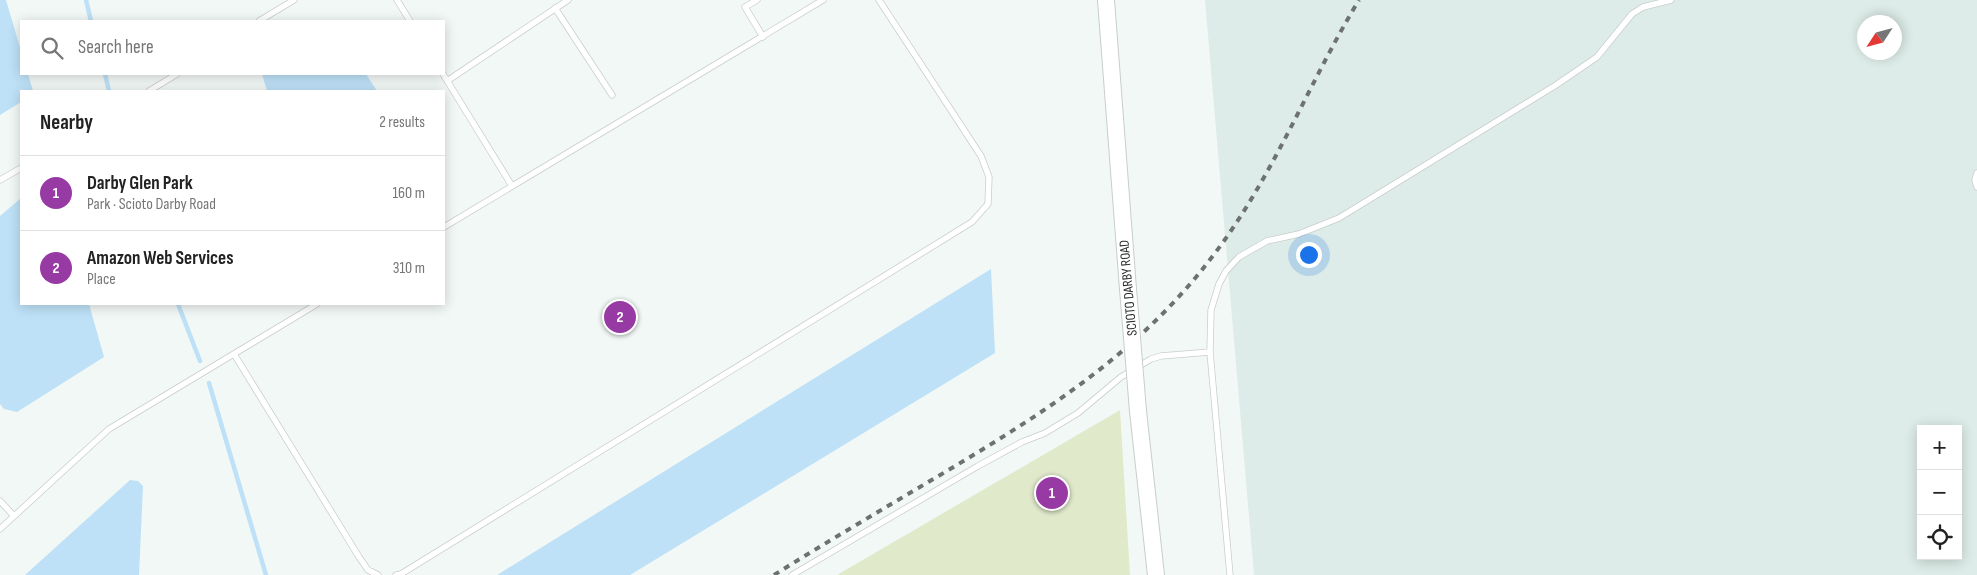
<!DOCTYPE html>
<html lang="en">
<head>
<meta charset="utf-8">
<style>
	body { margin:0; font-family:"Sofia Sans Condensed",sans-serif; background:#f6f6f6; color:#222 }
	.controls { position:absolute; right:15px; bottom:15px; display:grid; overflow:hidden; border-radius:0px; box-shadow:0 2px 12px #0003 }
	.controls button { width:45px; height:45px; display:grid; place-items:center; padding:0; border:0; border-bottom:1px solid #e0e0e0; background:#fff; color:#222; font:25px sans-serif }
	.compass { position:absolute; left:1857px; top:15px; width:45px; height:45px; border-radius:50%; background:#fff; box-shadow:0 2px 12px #0003; rotate:234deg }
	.you { position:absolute; left:1308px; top:254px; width:18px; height:18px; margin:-12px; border:4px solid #fff; border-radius:50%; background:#1a73e8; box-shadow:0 0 0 8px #1a73e833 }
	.badge { display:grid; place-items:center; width:32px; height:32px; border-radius:50%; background:#973aa4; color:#fff; font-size:16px; font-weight:700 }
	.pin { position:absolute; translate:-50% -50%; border:2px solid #fff; box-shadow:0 1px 5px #0006 }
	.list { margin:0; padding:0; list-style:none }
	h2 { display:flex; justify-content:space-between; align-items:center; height:65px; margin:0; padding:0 20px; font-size:21px }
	h2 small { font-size:16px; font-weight:400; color:#767676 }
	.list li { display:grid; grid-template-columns:32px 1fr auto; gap:15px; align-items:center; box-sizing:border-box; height:75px; padding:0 20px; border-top:1px solid #e0e0e0 }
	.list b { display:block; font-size:19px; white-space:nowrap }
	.list p { margin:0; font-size:16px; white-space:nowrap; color:#767676 }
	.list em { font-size:16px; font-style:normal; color:#767676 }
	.icon { flex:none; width:28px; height:28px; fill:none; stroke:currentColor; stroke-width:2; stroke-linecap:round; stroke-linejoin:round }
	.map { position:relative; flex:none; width:1977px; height:575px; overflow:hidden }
	.search { position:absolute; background:#fff; box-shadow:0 2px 12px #0003; left:20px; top:20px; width:425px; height:55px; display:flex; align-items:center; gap:12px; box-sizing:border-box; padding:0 18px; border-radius:0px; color:#767676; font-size:19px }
	.panel { position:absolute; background:#fff; box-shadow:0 2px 12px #0003; left:20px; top:90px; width:425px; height:215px; border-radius:0px }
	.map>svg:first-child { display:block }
</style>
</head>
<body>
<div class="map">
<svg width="1977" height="575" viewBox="0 0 1977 575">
	<rect width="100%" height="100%" fill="#f2f8f6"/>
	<path fill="#ddece8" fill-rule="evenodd" d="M1205,0H1977V575H1254ZM1864,22H1894V52H1864ZM1921,429H1958V556H1921Z"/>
	<path fill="#e1e9cb" d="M1120,410L1130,575H837Z"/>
	<path fill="#bee1f7" d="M0,0H6L21,51V74H28L33,91H21V102L0,115Z
		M262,74H366L377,91H267Z
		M21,198V304H89L104,357L17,412L4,409L0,404V216Z
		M991,269L995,353L630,575H497Z
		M130,480L138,481L143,486L139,575H25Z"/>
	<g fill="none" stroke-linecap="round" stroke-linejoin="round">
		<path stroke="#bee1f7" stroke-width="4.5" d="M86,0L91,21
			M105,74L109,91
			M178,304L200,361
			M209,383L266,575"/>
		<g stroke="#c9cecd" stroke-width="7">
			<path id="lane" d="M397,0L410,21
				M757,0L745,7L763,37
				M555,8L612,95
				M259,21L294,0
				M443,74L512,186
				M447,81L568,0
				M149,91L177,74
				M1977,173L1975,180L1977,187
				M0,180L21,168
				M444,227L823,0
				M234,354L359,557L368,570L378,575
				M0,501L14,516
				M0,529L109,429L317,304
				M396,575L401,574L972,222L988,204L989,177L981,156L879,0
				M792,575L978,466L1022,442L1045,433L1078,413L1121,377L1151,359L1161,356L1210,352
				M1230,575L1210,352L1211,310L1219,284L1226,271L1239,257L1267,241L1299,234L1339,218L1556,85L1597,57L1632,14L1643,7L1671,0"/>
		</g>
		<g stroke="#c9cecd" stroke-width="18">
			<path id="secondary" d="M1106,0L1128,289
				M1138,411L1156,575"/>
		</g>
		<use href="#lane" stroke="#fff" stroke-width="5.5"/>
		<use href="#secondary" stroke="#fff" stroke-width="16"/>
		<path stroke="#6d716f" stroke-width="4" stroke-dasharray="6 6" stroke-linecap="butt" d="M774,575C825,543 878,512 930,481C1036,418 1136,357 1212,257C1273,178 1308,84 1359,0"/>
		<g stroke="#c9cecd" stroke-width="18" stroke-linecap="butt">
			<path id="secondary-bridge" d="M1128,289L1138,411"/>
		</g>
		<use href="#secondary-bridge" stroke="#fff" stroke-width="16"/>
	</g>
	<g text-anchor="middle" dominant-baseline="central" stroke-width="4.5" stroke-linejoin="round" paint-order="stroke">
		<g font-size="14" fill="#292c2b" stroke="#fff">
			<text transform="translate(1128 288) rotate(-95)">SCIOTO DARBY ROAD</text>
		</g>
	</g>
</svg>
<div class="controls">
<button>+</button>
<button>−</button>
<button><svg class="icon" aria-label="locate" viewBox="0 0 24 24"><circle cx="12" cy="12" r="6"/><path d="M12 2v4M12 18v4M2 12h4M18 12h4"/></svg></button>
</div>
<svg class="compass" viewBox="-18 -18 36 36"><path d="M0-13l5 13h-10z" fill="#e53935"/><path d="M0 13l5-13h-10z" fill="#767676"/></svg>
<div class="you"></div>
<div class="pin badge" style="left:1052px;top:493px">1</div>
<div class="pin badge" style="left:620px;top:317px">2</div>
<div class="search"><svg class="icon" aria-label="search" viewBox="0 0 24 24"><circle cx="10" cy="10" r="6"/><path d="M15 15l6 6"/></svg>Search here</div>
<section class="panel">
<h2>Nearby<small>2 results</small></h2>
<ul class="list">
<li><span class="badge">1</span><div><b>Darby Glen Park</b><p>Park · Scioto Darby Road</p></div><em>160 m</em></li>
<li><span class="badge">2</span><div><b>Amazon Web Services</b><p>Place</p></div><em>310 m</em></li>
</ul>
</section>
</div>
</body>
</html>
